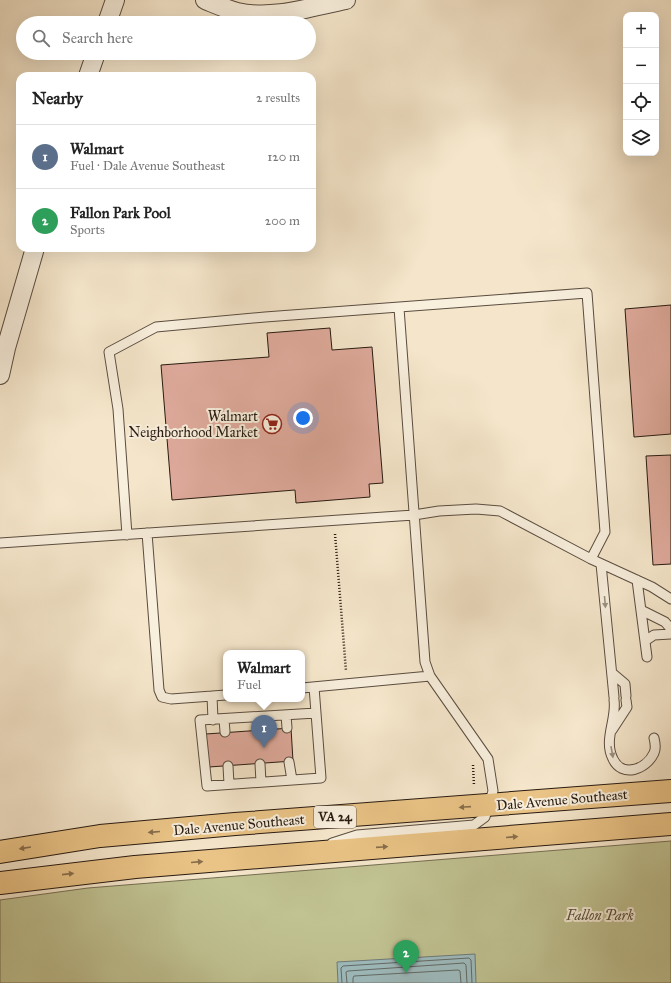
<!DOCTYPE html>
<html lang="en">
<head>
<meta charset="utf-8">
<style>
	body { margin:0; font-family:"IM FELL Great Primer",serif; background:#f2f2f2; color:#222 }
	.controls { position:absolute; right:12px; top:12px; display:grid; overflow:hidden; border-radius:8px; box-shadow:0 4px 16px #0002 }
	.controls button { width:36px; height:36px; display:grid; place-items:center; padding:0; border:0; border-bottom:1px solid #e0e0e0; background:#fff; color:#222; font:20px sans-serif }
	.you { position:absolute; left:303px; top:418px; width:14px; height:14px; margin:-10px; border:3px solid #fff; border-radius:50%; background:#1a73e8; box-shadow:0 0 0 6px #1a73e833 }
	.badge { display:grid; place-items:center; width:26px; height:26px; border-radius:50%; background:#ea580c; color:#fff; font-size:13px; font-weight:700 }
	.pin { position:absolute; translate:-50% -33px; filter:drop-shadow(0 1px 2px #0008) }
	.pin::after { content:''; position:absolute; top:21px; width:14px; height:12px; background:inherit; clip-path:polygon(0 0,100% 0,50% 100%) }
	.popup { position:absolute; left:223px; top:650px; width:82px; height:52px; box-sizing:border-box; display:grid; place-content:center; border-radius:8px; background:#fff; filter:drop-shadow(0 1px 3px #0005); font-size:13px; white-space:nowrap; color:#767676 }
	.popup b { font-size:15px; color:#222 }
	.popup::after { content:''; position:absolute; left:50%; top:100%; margin-left:-8px; border:8px solid transparent; border-top-color:#fff }
	.list { margin:0; padding:0; list-style:none }
	h2 { display:flex; justify-content:space-between; align-items:center; height:52px; margin:0; padding:0 16px; font-size:17px }
	h2 small { font-size:13px; font-weight:400; color:#767676 }
	.list li { display:grid; grid-template-columns:26px 1fr auto; gap:12px; align-items:center; box-sizing:border-box; height:64px; padding:0 16px; border-top:1px solid #e0e0e0 }
	.list b { display:block; font-size:15px; white-space:nowrap }
	.list p { margin:0; font-size:13px; white-space:nowrap; color:#767676 }
	.list em { font-size:13px; font-style:normal; color:#767676 }
	.icon { flex:none; width:22px; height:22px; fill:none; stroke:currentColor; stroke-width:2; stroke-linecap:round; stroke-linejoin:round }
	.map { position:relative; flex:none; width:671px; height:983px; overflow:hidden }
	.search { position:absolute; background:#fff; box-shadow:0 4px 16px #0002; left:16px; top:16px; width:300px; height:44px; display:flex; align-items:center; gap:10px; box-sizing:border-box; padding:0 14px; border-radius:22px; color:#767676; font-size:15px }
	.panel { position:absolute; background:#fff; box-shadow:0 4px 16px #0002; left:16px; top:72px; width:300px; height:180px; border-radius:12px }
	.map>svg:first-child { display:block }
</style>
</head>
<body>
<div class="map">
<svg width="671" height="983" viewBox="0 0 671 983">
	<rect width="100%" height="100%" fill="#f5e6cb"/>
	<filter id="stains"><feTurbulence type="fractalNoise" baseFrequency=".005" numOctaves="4"/><feColorMatrix values="0 0 0 0 .2 0 0 0 0 .09 0 0 0 0 .02 0 0 0 .5 -.17"/></filter>
	<radialGradient id="worn" r=".72"><stop offset=".6" stop-color="#630" stop-opacity="0"/><stop offset="1" stop-color="#630" stop-opacity=".3"/></radialGradient>
	<path fill="#c1c393" stroke="#746e52" d="M671,841V983H0V900L88,888Z"/>
	<path fill="#9fbdc0" stroke="#6f7c7a" d="M475,954L476,983H338L337,962Z"/>
	<g fill="none" stroke-linecap="round" stroke-linejoin="round">
		<path stroke="#636c68" stroke-width="1" d="M342,983L341,968L343,966L469,958L471,960L472,983
			M347,983L346,972L348,971L464,963L466,965L467,983
			M353,983V978L354,976L458,970L460,971L461,983"/>
	</g>
	<path fill="#dfaa9c" stroke="#271a11" d="M671,305V434L634,437L625,309Z
		M330,328L332,350L372,347L383,483L369,484L370,497L296,503L295,490L172,500L161,365L269,357L267,333Z
		M671,455V564L653,565L646,456Z
		M291,728L293,761L209,767L206,734Z"/>
	<g fill="none" stroke-linecap="round" stroke-linejoin="round">
		<g stroke="#5a4d40" stroke-width="11">
			<path id="lane" d="M147,533L159,690L162,697L171,699L226,695
				M127,535L118,409L109,352L156,327L265,317L587,293L605,532L591,559
				M0,543L414,515L439,511L476,509L500,511L591,559L652,587L671,599
				M601,564L614,697
				M637,580L647,657
				M641,610L665,622L671,629
				M645,641L654,635L671,634
				M612,673L625,684L626,696
				M314,687L321,778L207,786L200,720L316,713
				M302,688L430,676
				M212,696L213,720
				M614,700C617,719 603,740 613,759C622,778 646,770 654,753C656,749 655,742 654,738
				M286,715L287,728
				M257,717L258,730
				M224,719L225,732
				M612,730L627,707L626,700
				M289,762L292,780
				M260,764L261,782
				M228,766L229,784
				M332,843L357,835L474,825L485,817L493,791L488,759L430,676L425,662L399,308"/>
		</g>
		<g stroke="#5a4d40" stroke-width="20">
			<path id="street" d="M205,0C215,4 226,9 237,12C273,20 311,7 346,0
				M107,23L115,0
				M88,76L96,53
				M0,375L6,348L35,248"/>
		</g>
		<g stroke="#271a11" stroke-width="24">
			<path id="primary" d="M0,852L100,836L235,824L671,791
				M0,883L135,867L671,824"/>
		</g>
		<path stroke="#271a11" stroke-width="2.5" stroke-dasharray="1 2" stroke-linecap="butt" d="M335,534L346,671
			M473,765L474,786"/>
		<use href="#lane" stroke="#f8efdd" stroke-width="9"/>
		<use href="#street" stroke="#f8efdd" stroke-width="18"/>
		<use href="#primary" stroke="#eac386" stroke-width="22"/>
	</g>
	<defs><path id="oneway-solid" d="M-6-.8H1V-3.2L6.5 0L1 3.2V.8H-6Z"/></defs>
	<g fill="#9a8f81">
		<use href="#oneway-solid" transform="translate(605 602) rotate(85)"/>
		<use href="#oneway-solid" transform="translate(612 752) rotate(80)"/>
	</g>
	<g fill="#886e4c">
		<use href="#oneway-solid" transform="translate(465 807) rotate(176)"/>
		<use href="#oneway-solid" transform="translate(154 832) rotate(175)"/>
		<use href="#oneway-solid" transform="translate(512 837) rotate(-5)"/>
		<use href="#oneway-solid" transform="translate(382 847) rotate(-4)"/>
		<use href="#oneway-solid" transform="translate(25 848) rotate(171)"/>
		<use href="#oneway-solid" transform="translate(197 862) rotate(-5)"/>
		<use href="#oneway-solid" transform="translate(68 874) rotate(-6)"/>
	</g>
	<defs>
		<g id="supermarket-ring" transform="scale(1)"><circle r="9.5" fill="#f8efdd" stroke="#8f2418" stroke-width="1.5"/><path d="M-6-5.5h2.5l.6 2H6L4.5 2H-2.5L-4.4-4H-6ZM-1.5 3.2a1.3 1.3 0 1 0 .1 0ZM3 3.2a1.3 1.3 0 1 0 .1 0Z" fill="#8f2418"/></g>
	</defs>
	<g fill-rule="evenodd">
		<use href="#supermarket-ring" x="272" y="424"/>
	</g>
	<g text-anchor="middle" dominant-baseline="central" stroke-width="4" stroke-linejoin="round" paint-order="stroke">
		<rect fill="#f8efdd" stroke="#665a4e" stroke-width="1" x="314" y="806" width="42" height="22" rx="3"/>
		<g font-size="13" font-weight="bold" fill="#271a11">
			<text x="335" y="817">VA 24</text>
		</g>
		<g font-size="14" fill="#271a11" stroke="#f8efdd" text-anchor="end">
			<text x="258" y="416">Walmart<tspan x="258" dy="16">Neighborhood Market</tspan></text>
		</g>
		<g font-size="14" fill="#271a11" stroke="#f8efdd">
			<text transform="translate(562 800) rotate(-5)">Dale Avenue Southeast</text>
			<text transform="translate(239 825) rotate(-5)">Dale Avenue Southeast</text>
		</g>
		<g font-size="14" font-style="italic" fill="#554d38" stroke="#f8efdd">
			<text x="600" y="915">Fallon Park</text>
		</g>
	</g>
	<rect width="100%" height="100%" filter="url(#stains)"/>
	<rect width="100%" height="100%" fill="url(#worn)"/>
</svg>
<div class="controls">
<button>+</button>
<button>−</button>
<button><svg class="icon" aria-label="locate" viewBox="0 0 24 24"><circle cx="12" cy="12" r="6"/><path d="M12 2v4M12 18v4M2 12h4M18 12h4"/></svg></button>
<button><svg class="icon" aria-label="layers" viewBox="0 0 24 24"><path d="M12 4l9 5-9 5-9-5zM3 14l9 5 9-5"/></svg></button>
</div>
<div class="you"></div>
<div class="pin badge" style="left:264px;top:748px;background:#5c6f8a">1</div>
<div class="popup"><b>Walmart</b>Fuel</div>
<div class="pin badge" style="left:406px;top:973px;background:#2e9e5b">2</div>
<div class="search"><svg class="icon" aria-label="search" viewBox="0 0 24 24"><circle cx="10" cy="10" r="6"/><path d="M15 15l6 6"/></svg>Search here</div>
<section class="panel">
<h2>Nearby<small>2 results</small></h2>
<ul class="list">
<li><span class="badge" style="background:#5c6f8a">1</span><div><b>Walmart</b><p>Fuel · Dale Avenue Southeast</p></div><em>120 m</em></li>
<li><span class="badge" style="background:#2e9e5b">2</span><div><b>Fallon Park Pool</b><p>Sports</p></div><em>200 m</em></li>
</ul>
</section>
</div>
</body>
</html>
